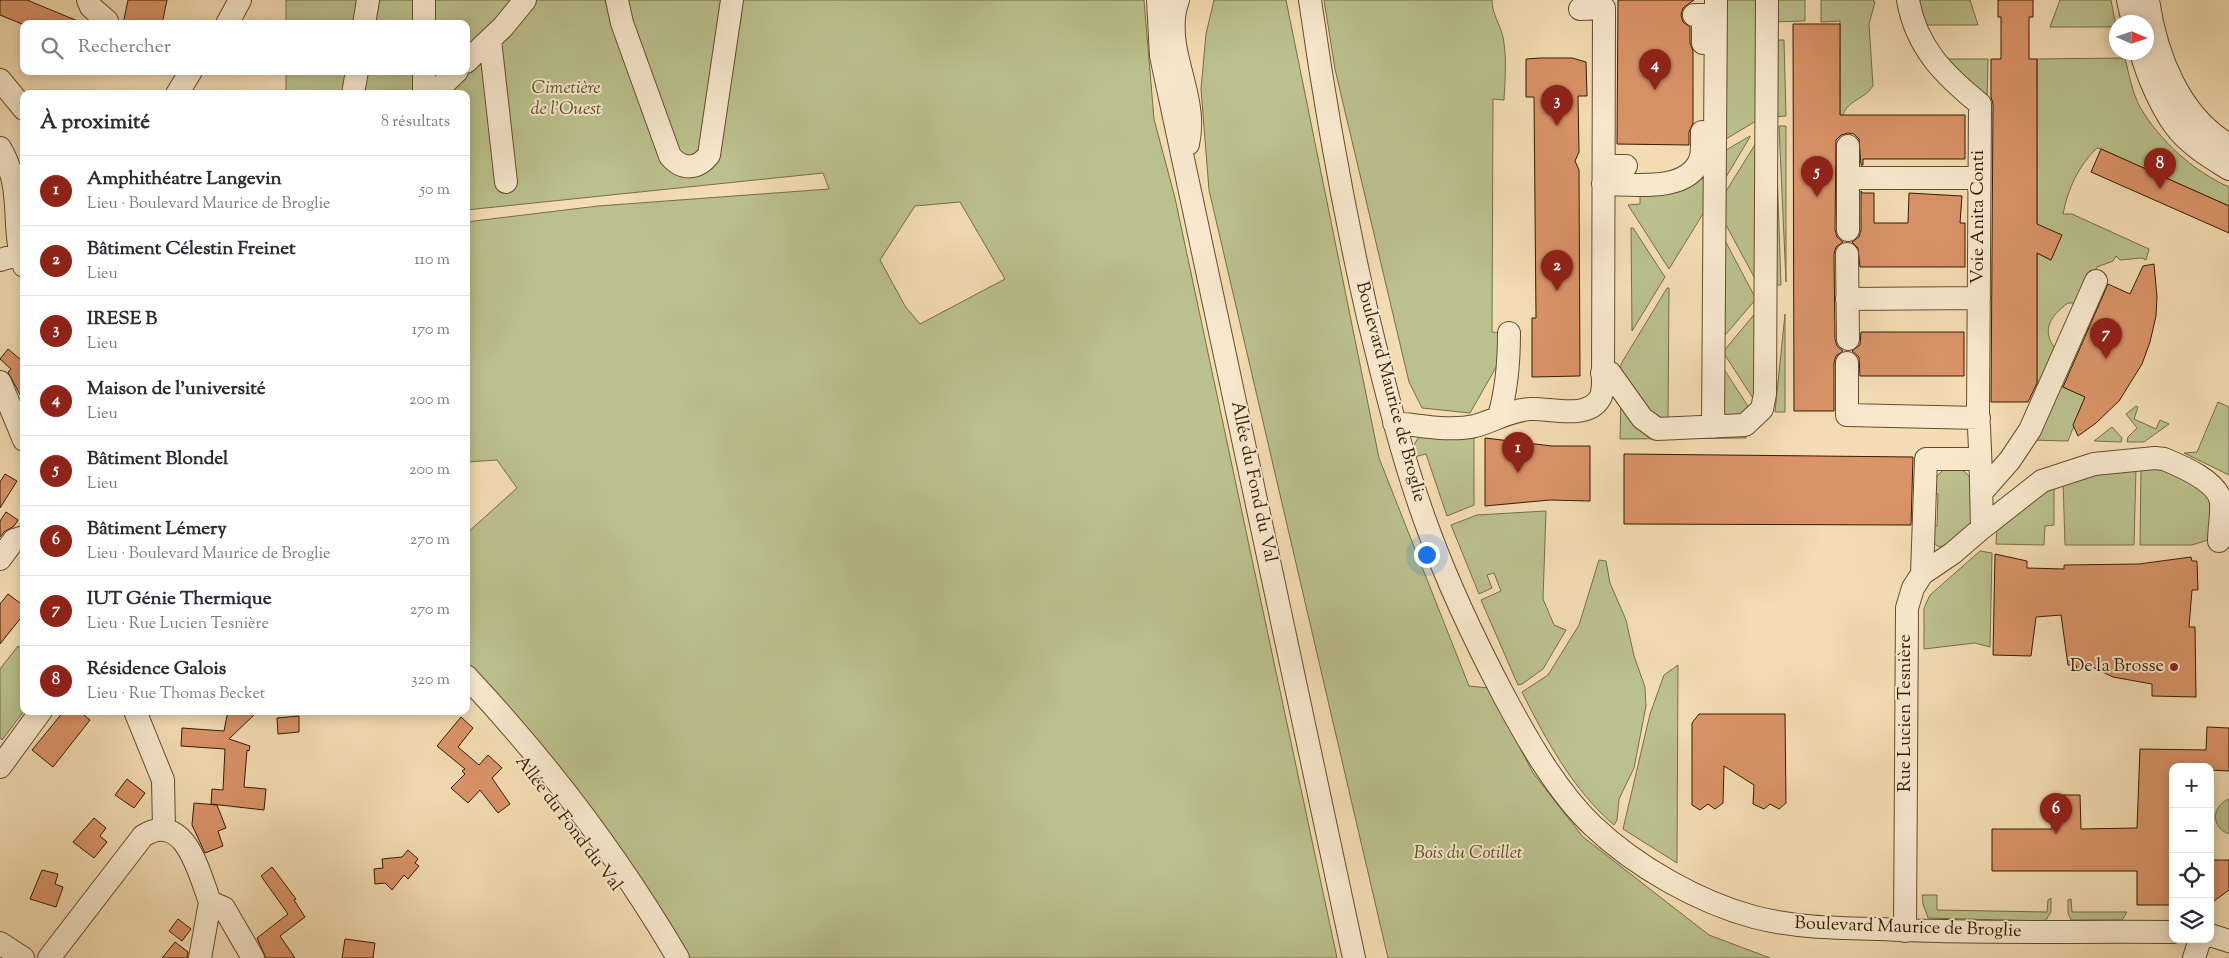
<!DOCTYPE html>
<html lang="fr">
<head>
<meta charset="utf-8">
<style>
	body { margin:0; font-family:"Sorts Mill Goudy",serif; background:#f7f7f7; color:#2b2b33 }
	.controls { position:absolute; right:15px; bottom:15px; display:grid; overflow:hidden; border-radius:10px; box-shadow:0 2px 12px #0003 }
	.controls button { width:45px; height:45px; display:grid; place-items:center; padding:0; border:0; border-bottom:1px solid #e1e1e2; background:#fff; color:#2b2b33; font:25px sans-serif }
	.compass { position:absolute; left:2109px; top:15px; width:45px; height:45px; border-radius:50%; background:#fff; box-shadow:0 2px 12px #0003; rotate:93deg }
	.you { position:absolute; left:1426px; top:554px; width:18px; height:18px; margin:-12px; border:4px solid #fff; border-radius:50%; background:#1a73e8; box-shadow:0 0 0 8px #1a73e833 }
	.badge { display:grid; place-items:center; width:32px; height:32px; border-radius:50%; background:#8f2418; color:#fff; font-size:16px; font-weight:700 }
	.pin { position:absolute; translate:-50% -41px; filter:drop-shadow(0 1px 2px #0008) }
	.pin::after { content:''; position:absolute; top:26px; width:18px; height:15px; background:inherit; clip-path:polygon(0 0,100% 0,50% 100%) }
	.list { margin:0; padding:0; list-style:none }
	h2 { display:flex; justify-content:space-between; align-items:center; height:65px; margin:0; padding:0 20px; font-size:21px }
	h2 small { font-size:16px; font-weight:400; color:#7c7c81 }
	.list li { display:grid; grid-template-columns:32px 1fr auto; gap:15px; align-items:center; box-sizing:border-box; height:70px; padding:0 20px; border-top:1px solid #e1e1e2 }
	.list b { display:block; font-size:19px; white-space:nowrap }
	.list p { margin:0; font-size:16px; white-space:nowrap; color:#7c7c81 }
	.list em { font-size:16px; font-style:normal; color:#7c7c81 }
	.icon { flex:none; width:28px; height:28px; fill:none; stroke:currentColor; stroke-width:2; stroke-linecap:round; stroke-linejoin:round }
	.map { position:relative; flex:none; width:2229px; height:958px; overflow:hidden }
	.search { position:absolute; background:#fff; box-shadow:0 2px 12px #0003; left:20px; top:20px; width:450px; height:55px; display:flex; align-items:center; gap:12px; box-sizing:border-box; padding:0 18px; border-radius:10px; color:#7c7c81; font-size:19px }
	.panel { position:absolute; background:#fff; box-shadow:0 2px 12px #0003; left:20px; top:90px; width:450px; height:625px; border-radius:10px }
	.map>svg:first-child { display:block }
</style>
</head>
<body>
<div class="map">
<svg width="2229" height="958" viewBox="0 0 2229 958">
	<rect width="100%" height="100%" fill="#f4ddb3"/>
	<filter id="stains"><feTurbulence type="fractalNoise" baseFrequency=".004" numOctaves="4"/><feColorMatrix values="0 0 0 0 .2 0 0 0 0 .09 0 0 0 0 .02 0 0 0 .5 -.17"/></filter>
	<radialGradient id="worn" r=".72"><stop offset=".6" stop-color="#630" stop-opacity="0"/><stop offset="1" stop-color="#630" stop-opacity=".3"/></radialGradient>
	<path fill="#bbc18d" stroke="#786e47" fill-rule="evenodd" d="M286,0H1144L1154,119L1175,198L1337,958H686L492,691L466,664V534L517,488L497,460L466,462V222L598,206L829,189L823,173L466,210V94H286V71H466V24H286ZM960,202L1005,279L920,324L905,306L880,260L915,206Z
		M1214,0H1286L1379,458L1469,686L1489,688L1533,773L1583,837L1709,935L1770,958H1388L1209,190L1201,89L1206,34Z
		M1324,0H1492C1492,14 1500,24 1503,37C1507,58 1505,79 1504,100L1493,99L1492,332L1503,333L1499,362L1470,413L1422,408L1409,382L1335,69Z
		M1722,0H1762L1761,118L1721,142Z
		M1772,0H1805V21L1772,22Z
		M1821,0H1873L1875,2L1869,24L1873,86C1861,103 1847,97 1840,123V21L1821,22Z
		M1916,0H1970L1978,25H1921Z
		M2060,0H2111L2116,27H2050Z
		M1772,40H1784L1786,116L1771,117Z
		M2125,58C2129,74 2132,92 2140,107C2160,141 2193,171 2229,187V206L2101,149L2097,148C2078,166 2068,189 2063,214H2072L2149,249L2146,260L2142,258L2120,260L2116,256L2113,261L2097,267L2079,303H2068C2049,317 2040,332 2058,352L2037,402V253L2051,260L2037,224V59Z
		M1941,59H1988L1987,101Z
		M1779,126H1786V282Z
		M1750,136V137L1723,182L1721,153Z
		M1759,138V286L1720,214V201Z
		M1776,140L1781,285H1770Z
		M1706,159L1709,204L1669,269L1628,205L1640,204V190Z
		M1631,228H1633L1665,277L1632,331Z
		M1720,231L1756,299L1720,341Z
		M1667,288H1669L1668,423L1655,419L1620,377L1621,364Z
		M1757,311L1756,403L1723,352Z
		M1785,314V412H1775Z
		M1720,363L1751,411L1742,417H1726L1723,413Z
		M2056,384L2085,397L2068,441L2030,440Z
		M1621,395L1645,428L1746,433V438L1620,439Z
		M2218,402L2229,407V475L2184,453L2197,452Z
		M2136,406L2138,407L2134,419L2156,429L2160,420L2169,424L2144,442H2127L2128,437L2137,428L2126,414Z
		M2112,427L2122,438L2121,442L2094,441Z
		M1426,434L1474,438V505L1447,516L1426,454L1414,457C1412,447 1415,437 1426,434Z
		M1947,467C1983,467 1972,502 1971,526L1945,547L1937,546L1933,541L1932,526H1937L1938,494H1932C1933,481 1936,475 1947,467Z
		M2136,468L2134,545H2065L2063,480Z
		M2154,468C2169,472 2207,485 2210,501C2213,514 2210,527 2208,540L2192,545H2140L2141,469Z
		M2054,485V525L2045,526L2044,545L1996,544L1997,526Z
		M1546,511L1543,599L1554,625L1566,630L1543,669L1522,684L1518,685L1481,600L1501,591L1494,573L1487,575L1492,588L1479,594L1451,525L1477,515Z
		M1980,551L1992,553L1990,647L1975,643L1924,649V608L1930,595Z
		M1599,560L1606,561L1610,583L1626,620L1634,656L1645,687L1646,706L1634,768L1619,799L1617,820L1614,825C1573,790 1546,740 1522,692L1548,675L1579,625Z
		M18,646L24,651V711L2,740L0,738V669Z
		M1678,665L1677,863L1623,829L1650,714L1664,675Z
		M2229,799V834C2211,828 2211,806 2229,799Z
		M1922,895H1937V910L2047,912L2048,900L2051,898V912L2046,920L2041,921L1928,918L1923,904Z
		M2071,899L2072,912H2127L2122,920H2071L2068,913V900Z"/>
	<path fill="#da9468" stroke="#361b01" d="M0,0H27L85,24H22L0,15Z
		M128,0H167L162,24H123Z
		M1618,0H1694L1683,8L1681,15L1683,22L1690,27V43L1693,51V123L1689,132V145L1617,144Z
		M1998,0H2033V17H2029V59H2037V224L2062,235L2051,260L2037,253V383L2028,402H1991L1993,104L1991,97V59H2001V17H1998Z
		M1793,24H1840V115H1965V159H1863V165H1861L1859,139L1854,134L1848,133L1841,135L1836,140L1835,230L1837,237L1843,242L1836,247L1834,254L1835,339L1837,346L1843,351L1836,356L1834,363V411H1794Z
		M1540,58H1572L1586,62L1587,96H1578L1579,152L1575,161L1579,170L1580,376L1532,377V318H1536L1534,97H1526V59Z
		M2101,149L2229,206V233L2091,172Z
		M1861,191L1862,193H1874V223H1908L1909,193L1962,196L1960,223H1965V267H1860L1858,248L1852,242L1859,237L1861,230Z
		M2154,264L2157,297L2156,316L2150,342L2142,364L2119,401L2096,423L2078,436L2073,425L2085,397L2063,387L2108,284L2130,294L2143,266Z
		M1861,332H1964V376H1860L1859,357L1852,351L1860,345Z
		M8,349L21,360L24,357V402L8,372L11,369L0,359Z
		M1485,438L1552,446H1590V501L1550,500L1485,506Z
		M1624,454L1913,457L1911,525L1624,524Z
		M5,474L17,481L0,508V482Z
		M6,512L18,520L14,526L4,532L0,537V521Z
		M1995,554L2027,561V568L2064,569V565L2139,564L2191,557L2192,561H2197L2198,590H2192L2189,627H2195L2196,697L2152,696V684L2113,677L2090,666L2077,670L2076,665H2068L2061,615L2036,617L2031,656L1993,655Z
		M8,594L24,606V614L0,644V604Z
		M64,711H79L90,720L53,767L32,750Z
		M228,711H258L229,739L250,746L249,751L247,750L244,787L266,789L264,810L211,804L212,789L223,790L225,749L181,746L182,728L224,731Z
		M1699,714H1785L1786,803L1779,809L1770,804L1764,809L1753,804L1754,785L1724,766L1723,803L1715,809L1708,804L1700,810L1692,805V723Z
		M299,716V732L278,734L277,718Z
		M461,717L473,728L458,747L479,765L488,755L502,768L492,778L510,804L498,813L480,790L468,803L451,788L465,774L462,771L465,769L437,746Z
		M2207,727L2229,728V771L2210,770V767H2173V905H2137V871H1992V829H2052V795H2080L2081,829L2137,828L2140,749L2206,750Z
		M127,779L145,793L134,808L115,795Z
		M194,803L217,805L226,828L218,831L223,846L205,853L192,825Z
		M94,818L106,828L100,836L107,842L94,858L73,842Z
		M408,850L418,859L415,863L419,866L408,879L404,875L392,890L385,883L375,884L374,869L383,868L382,859L402,857Z
		M2210,860H2229V890L2210,904Z
		M272,867L296,899L294,900L305,917L280,936L295,958H266L257,938L288,914L261,876Z
		M42,870L58,874L55,884L63,887L56,907L30,899Z
		M178,919L191,929L182,941L169,931Z
		M345,939L375,943L373,958H342Z
		M175,942L188,952L187,958H162Z"/>
	<g fill="none" stroke-linecap="round" stroke-linejoin="round">
		<g stroke="#664c2e" stroke-width="24">
			<path id="minor" d="M88,0L91,7L107,21
				M617,0L622,23L670,156C682,170 697,170 709,155L732,0
				M1158,0L1161,56L1354,958
				M1178,0C1176,6 1174,13 1174,19C1170,60 1198,100 1188,144
				M1310,0C1325,106 1344,212 1368,317C1385,387 1402,458 1427,526C1448,584 1475,641 1504,696C1527,739 1557,792 1593,826C1635,866 1698,902 1754,917C1796,928 1838,928 1881,929C1978,934 2075,931 2173,932
				M1908,0C1916,47 1944,75 1980,104L1978,413C1981,451 1981,489 1982,528
				M2128,0L2133,22
				M2148,0C2156,55 2179,116 2229,145
				M1694,15H1703V43
				M227,24L240,0
				M364,24L368,0
				M424,24V0
				M490,40L506,182
				M2141,52C2147,75 2161,107 2175,126C2188,144 2210,157 2229,169
				M466,62L503,27L525,0
				M0,80L24,109
				M177,94L191,71
				M353,94L357,71
				M424,94V71
				M433,94L457,71
				M1848,146V230
				M0,148C25,190 10,224 24,266
				M1604,166H1626
				M1848,178H1979
				M1603,184C1632,184 1687,193 1700,160C1703,151 1702,141 1702,132
				M1847,254L1848,339
				M0,260L20,254
				M1847,299L1979,298
				M1847,363V415L1979,418
				M1602,373H1610L1642,418L1657,429L1745,425L1762,409L1765,394L1767,0
				M0,382L24,440
				M1499,416C1507,389 1509,361 1509,333
				M1394,423C1420,425 1449,432 1475,426C1494,421 1510,410 1531,409C1550,408 1588,420 1600,398C1602,396 1602,390 1603,387L1604,8L1580,9
				M1713,427L1716,0
				M1981,493L2010,460L2030,430L2096,281
				M0,559L14,540L24,537
				M1922,574L1926,459H1979
				M466,676C547,762 618,856 678,958
				M135,711L163,780L164,828
				M0,767L41,711
				M1905,931L1907,608L1913,588L1922,574L1953,553L1982,528L2042,481L2094,464L2155,458L2164,459C2181,466 2218,481 2221,502C2222,514 2219,529 2219,541
				M2210,935L2229,941
				M0,943L23,958
				M49,958L143,836C185,810 199,873 210,902L224,908L253,958
				M200,958L210,902
				M2194,958L2200,939"/>
		</g>
		<use href="#minor" stroke="#f8e9ce" stroke-width="22"/>
	</g>
	<circle fill="#8f2418" stroke="#f8e9ce" stroke-width="2" cx="2174" cy="667" r="5"/>
	<g text-anchor="middle" dominant-baseline="central" stroke-width="4" stroke-linejoin="round" paint-order="stroke">
		<g font-size="18" font-style="italic" fill="#5e4d2b" stroke="#f8e9ce">
			<text x="566" y="89">Cimetière<tspan x="566" dy="21">de l'Ouest</tspan></text>
			<text x="1468" y="854">Bois du Cotillet</text>
		</g>
		<g font-size="18" fill="#361b01" stroke="#f8e9ce">
			<text transform="translate(1979 217) rotate(-90)">Voie Anita Conti</text>
			<text transform="translate(1390 392) rotate(75)">Boulevard Maurice de Broglie</text>
			<text transform="translate(1253 482) rotate(78)">Allée du Fond du Val</text>
			<text transform="translate(1906 713) rotate(-90)">Rue Lucien Tesnière</text>
			<text transform="translate(568 824) rotate(53)">Allée du Fond du Val</text>
			<text transform="translate(1908 928) rotate(2)">Boulevard Maurice de Broglie</text>
		</g>
		<g font-size="18" fill="#361b01" stroke="#f8e9ce" text-anchor="end">
			<text x="2164" y="667">De la Brosse</text>
		</g>
	</g>
	<rect width="100%" height="100%" filter="url(#stains)"/>
	<rect width="100%" height="100%" fill="url(#worn)"/>
</svg>
<div class="controls">
<button>+</button>
<button>−</button>
<button><svg class="icon" aria-label="locate" viewBox="0 0 24 24"><circle cx="12" cy="12" r="6"/><path d="M12 2v4M12 18v4M2 12h4M18 12h4"/></svg></button>
<button><svg class="icon" aria-label="layers" viewBox="0 0 24 24"><path d="M12 4l9 5-9 5-9-5zM3 14l9 5 9-5"/></svg></button>
</div>
<svg class="compass" viewBox="-18 -18 36 36"><path d="M0-13l5 13h-10z" fill="#e53935"/><path d="M0 13l5-13h-10z" fill="#7c7c81"/></svg>
<div class="you"></div>
<div class="pin badge" style="left:1518px;top:473px">1</div>
<div class="pin badge" style="left:1557px;top:291px">2</div>
<div class="pin badge" style="left:1557px;top:126px">3</div>
<div class="pin badge" style="left:1655px;top:90px">4</div>
<div class="pin badge" style="left:1817px;top:197px">5</div>
<div class="pin badge" style="left:2056px;top:834px">6</div>
<div class="pin badge" style="left:2106px;top:359px">7</div>
<div class="pin badge" style="left:2160px;top:189px">8</div>
<div class="search"><svg class="icon" aria-label="search" viewBox="0 0 24 24"><circle cx="10" cy="10" r="6"/><path d="M15 15l6 6"/></svg>Rechercher</div>
<section class="panel">
<h2>À proximité<small>8 résultats</small></h2>
<ul class="list">
<li><span class="badge">1</span><div><b>Amphithéatre Langevin</b><p>Lieu · Boulevard Maurice de Broglie</p></div><em>50 m</em></li>
<li><span class="badge">2</span><div><b>Bâtiment Célestin Freinet</b><p>Lieu</p></div><em>110 m</em></li>
<li><span class="badge">3</span><div><b>IRESE B</b><p>Lieu</p></div><em>170 m</em></li>
<li><span class="badge">4</span><div><b>Maison de l'université</b><p>Lieu</p></div><em>200 m</em></li>
<li><span class="badge">5</span><div><b>Bâtiment Blondel</b><p>Lieu</p></div><em>200 m</em></li>
<li><span class="badge">6</span><div><b>Bâtiment Lémery</b><p>Lieu · Boulevard Maurice de Broglie</p></div><em>270 m</em></li>
<li><span class="badge">7</span><div><b>IUT Génie Thermique</b><p>Lieu · Rue Lucien Tesnière</p></div><em>270 m</em></li>
<li><span class="badge">8</span><div><b>Résidence Galois</b><p>Lieu · Rue Thomas Becket</p></div><em>320 m</em></li>
</ul>
</section>
</div>
</body>
</html>
